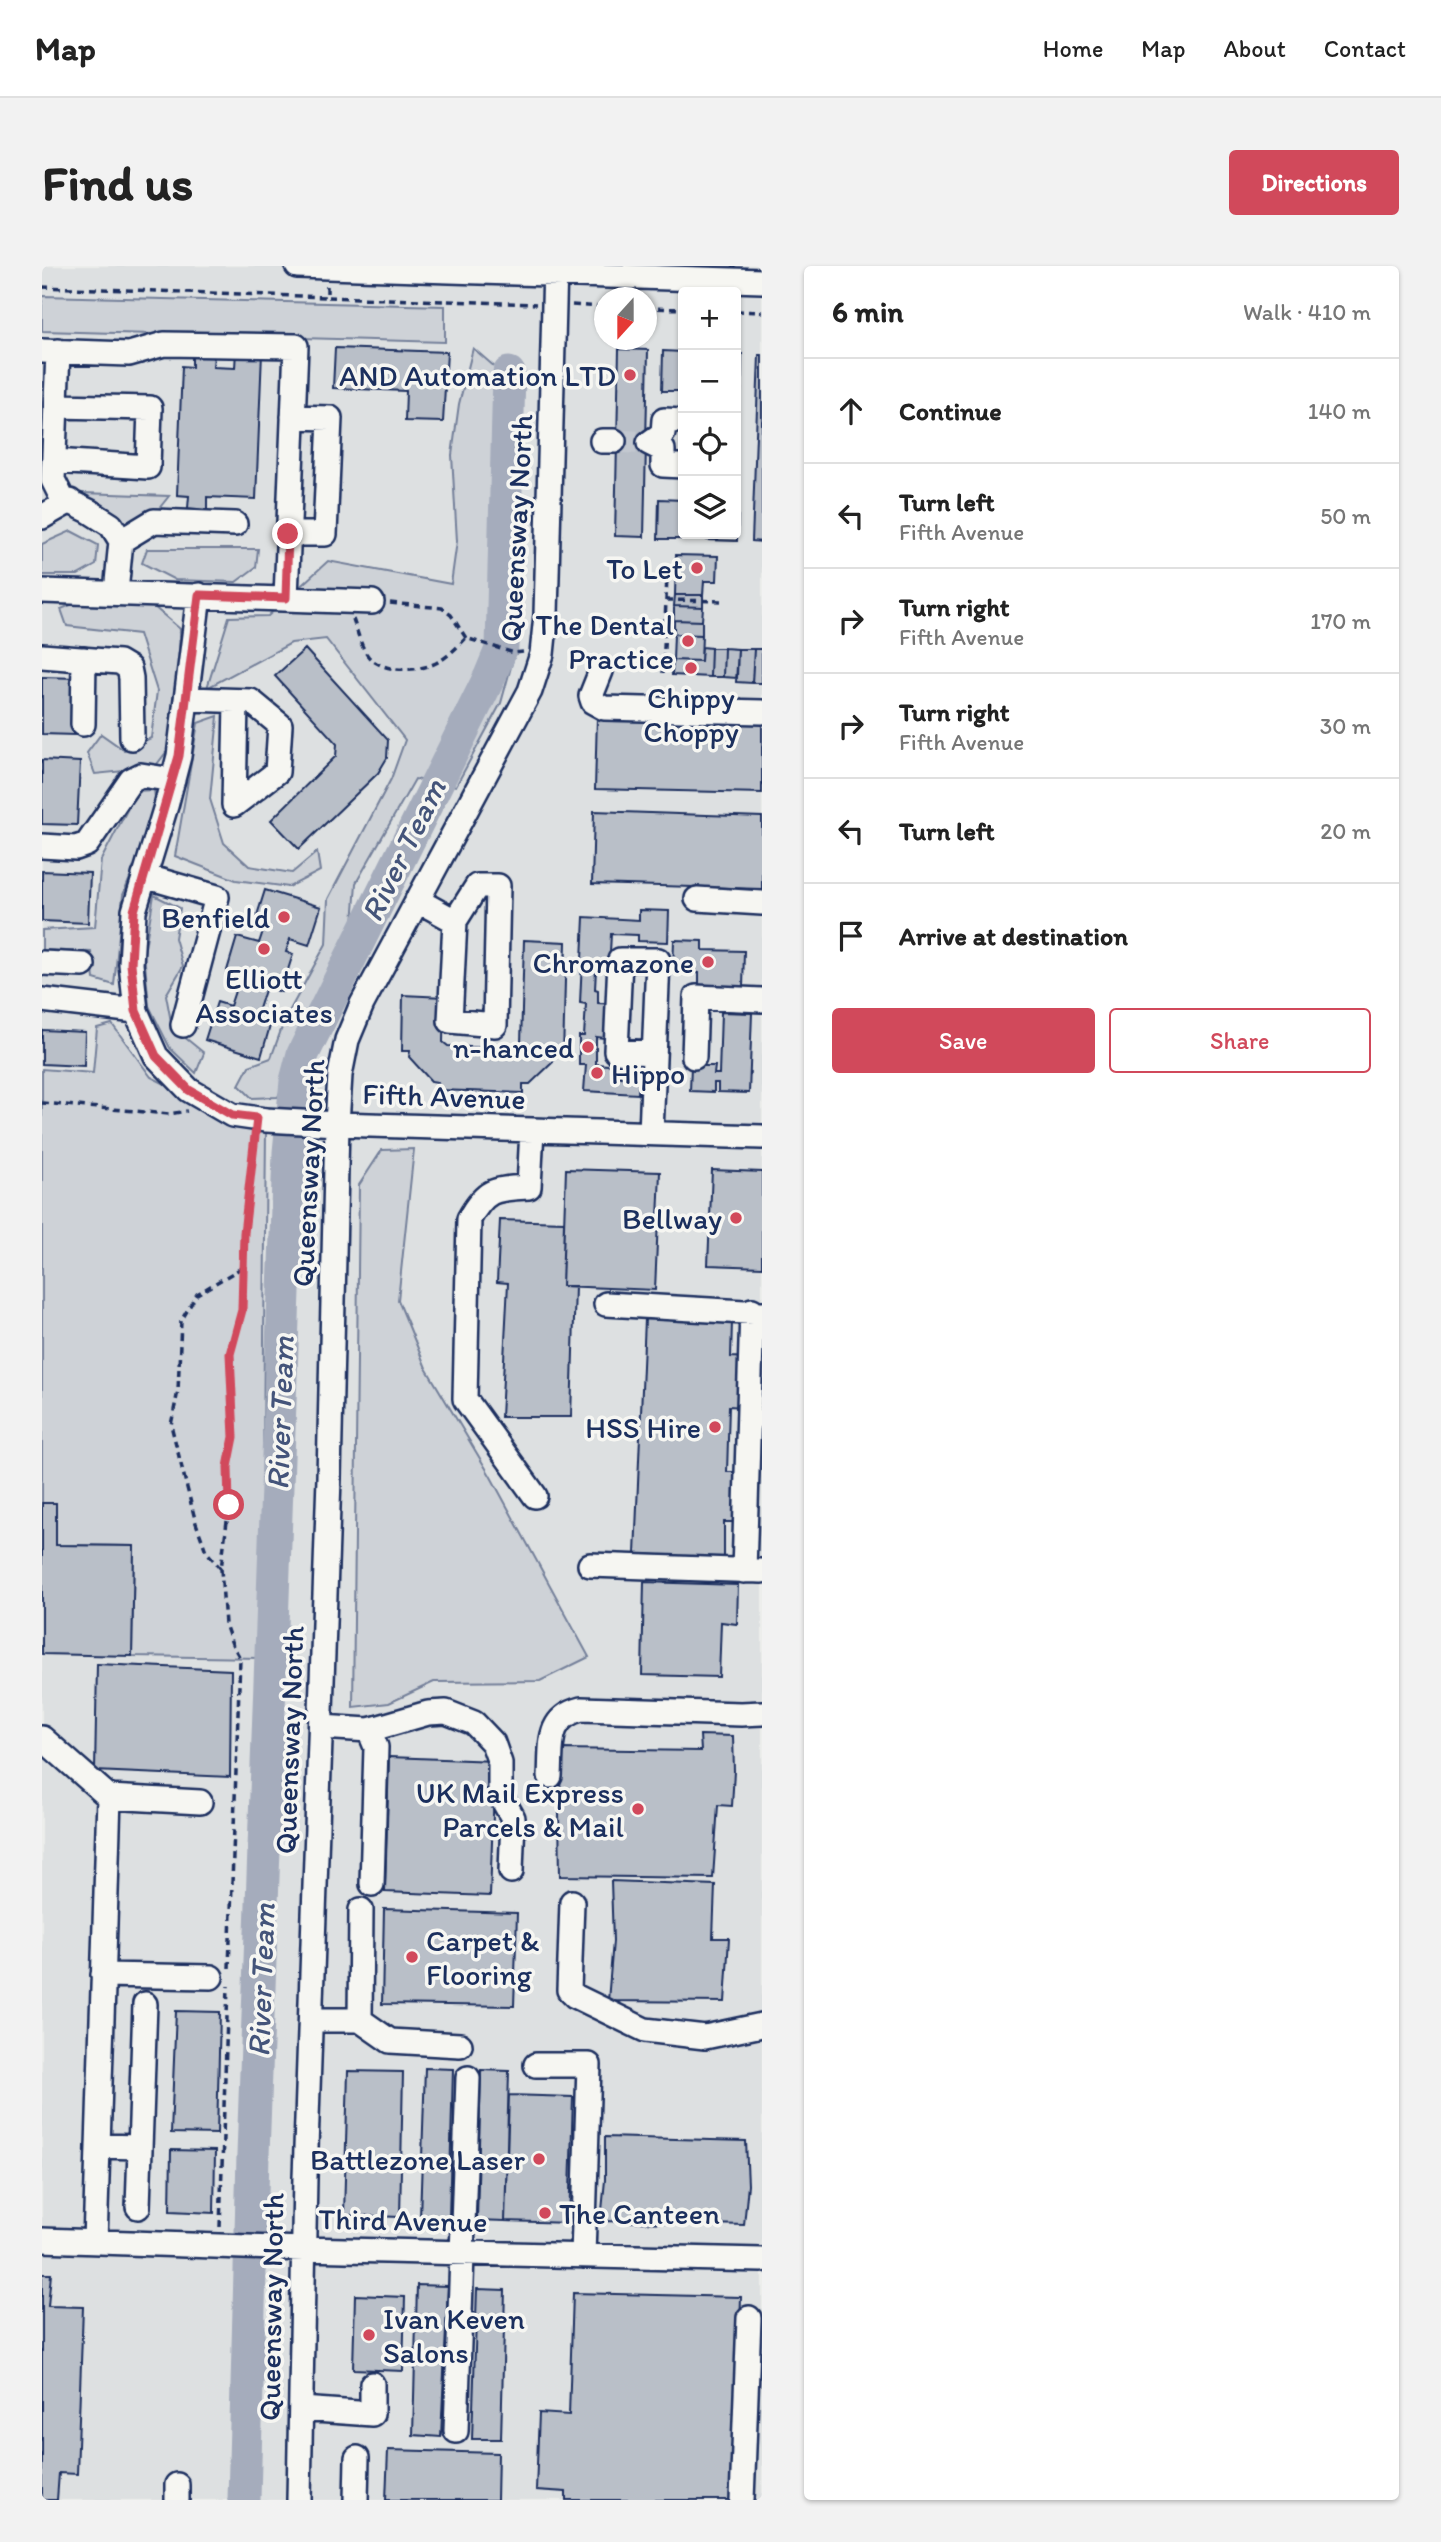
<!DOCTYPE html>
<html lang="en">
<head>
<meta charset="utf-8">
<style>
	body { margin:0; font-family:Itim,sans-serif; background:#f2f2f2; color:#222 }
	.controls { position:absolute; right:21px; top:21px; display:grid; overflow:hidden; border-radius:7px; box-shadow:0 2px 5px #0004 }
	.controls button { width:63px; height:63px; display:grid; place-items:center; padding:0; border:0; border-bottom:2px solid #e0e0e0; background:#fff; color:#222; font:35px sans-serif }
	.compass { position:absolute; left:552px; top:21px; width:63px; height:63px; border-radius:50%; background:#fff; box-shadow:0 2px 5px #0004; rotate:201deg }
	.stop { position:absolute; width:21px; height:21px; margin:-16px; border:5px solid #d1495b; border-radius:50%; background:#fff }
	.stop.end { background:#d1495b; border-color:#fff; box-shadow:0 2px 7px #0008 }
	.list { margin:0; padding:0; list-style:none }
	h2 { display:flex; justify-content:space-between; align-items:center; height:91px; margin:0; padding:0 28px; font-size:30px }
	h2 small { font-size:23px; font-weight:400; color:#767676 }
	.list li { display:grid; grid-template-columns:46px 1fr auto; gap:21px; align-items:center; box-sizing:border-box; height:105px; padding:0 28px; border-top:2px solid #e0e0e0 }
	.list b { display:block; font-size:26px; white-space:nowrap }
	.list p { margin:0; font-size:23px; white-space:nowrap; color:#767676 }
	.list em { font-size:23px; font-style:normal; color:#767676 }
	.actions { display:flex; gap:14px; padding:21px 28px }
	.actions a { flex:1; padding:16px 0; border:2px solid #d1495b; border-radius:7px; text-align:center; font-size:24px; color:#d1495b }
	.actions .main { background:#d1495b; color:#fff }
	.icon { flex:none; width:38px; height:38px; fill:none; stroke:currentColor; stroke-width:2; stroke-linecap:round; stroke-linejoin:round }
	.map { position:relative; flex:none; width:720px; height:2234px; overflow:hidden; border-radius:7px }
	header { display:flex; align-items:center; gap:42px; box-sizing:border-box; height:98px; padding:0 35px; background:#fff; border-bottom:2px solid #e0e0e0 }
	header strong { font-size:33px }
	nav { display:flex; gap:38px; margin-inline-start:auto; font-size:24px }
	.intro { display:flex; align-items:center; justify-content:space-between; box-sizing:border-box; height:168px; padding:0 42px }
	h1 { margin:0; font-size:49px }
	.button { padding:18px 32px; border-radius:7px; background:#d1495b; color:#fff; font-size:24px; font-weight:700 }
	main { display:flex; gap:42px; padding:0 42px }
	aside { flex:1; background:#fff; border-radius:7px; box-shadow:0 2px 5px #0004 }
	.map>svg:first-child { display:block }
</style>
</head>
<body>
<header>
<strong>Map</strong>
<nav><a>Home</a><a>Map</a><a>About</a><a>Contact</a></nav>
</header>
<div class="intro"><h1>Find us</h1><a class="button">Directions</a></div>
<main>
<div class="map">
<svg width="720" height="2234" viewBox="0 0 720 2234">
	<rect width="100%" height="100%" fill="#edeeec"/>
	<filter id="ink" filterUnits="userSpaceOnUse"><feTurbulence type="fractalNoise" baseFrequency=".0143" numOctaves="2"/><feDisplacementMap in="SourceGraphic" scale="14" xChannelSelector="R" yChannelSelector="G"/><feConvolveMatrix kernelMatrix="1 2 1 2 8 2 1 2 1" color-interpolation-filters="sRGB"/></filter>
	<g filter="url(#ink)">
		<path fill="#dde0e1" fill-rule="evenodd" d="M0,0H720V2234H0ZM641,26H694V268H641ZM562,32H604V74H562Z"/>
		<path fill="#ced2d7" stroke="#74809a" stroke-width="2" d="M0,30L403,40V76L0,65Z
			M431,82L454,102L478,181V368L459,437L414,520L373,513L314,617L311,658L236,831L210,832L197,819L207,800L229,792L243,753L284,678L286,633L349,513L363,474L284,373L249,377L165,422L187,351L226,350L286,295L409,318L415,275L410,189L417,138Z
			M40,227L127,230L115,245L85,260L69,245Z
			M29,265L56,279L54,299L36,309H0V278Z
			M105,283H216L214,301L194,316L133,314L100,297Z
			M36,336L111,340L138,363L134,444L125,485L112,502L53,508L45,487L59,468L82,484L109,472L115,425L97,368L25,360L19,343Z
			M176,450L168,533L182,577L207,600L250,607L275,586L278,605L247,621L194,614L133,590L156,457Z
			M112,524L115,546L81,629L72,719L52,713L49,686L0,684V664L53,661L59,594L95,525Z
			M112,629L138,642L133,672L141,700L124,729L130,761L162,787L154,807L128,782L107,740L102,687Z
			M70,758L109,811L171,842L224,863L219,1392L90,1390L92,1280L14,1279L13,1237H0V803L51,807L55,762Z
			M372,883L356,1034L384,1102L449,1211L547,1391L498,1415L392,1416L347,1437L311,1441L317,919L340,884Z"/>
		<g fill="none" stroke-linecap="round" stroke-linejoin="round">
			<path stroke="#a5acbc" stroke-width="33" d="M202,2234L211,1889L247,886L254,815L261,788L448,410L460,381L467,107"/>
		</g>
		<path fill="#b9bfc8" stroke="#1b2f5e" stroke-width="2" d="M293,82L405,86L401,156L363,155L364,125L291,122Z
			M577,83L606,84L602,271L573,270Z
			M194,85L220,87L214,233L165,231V244L146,242L147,230L135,229L140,100L150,101V88L172,89L171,101L193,102Z
			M621,85L641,86V125H620Z
			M694,88H700L699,127H694Z
			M717,89H720V276L710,275Z
			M617,233L641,234V268H645V273H616Z
			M694,236H696L695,275L665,274V268H646H694Z
			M634,289L676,290L675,315H662L661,329H633Z
			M633,329H661V341L632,340Z
			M632,340L661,341L660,355L632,354Z
			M632,354L660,355V369L632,368Z
			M632,368L660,369L659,395L631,394Z
			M660,381L669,382L668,411L630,409L631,394L659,395Z
			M669,382H682L681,411H668Z
			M682,382L696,383L695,412L681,411Z
			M263,383L346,474L345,492L336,507L257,583L229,554L294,490L295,478L233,410Z
			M696,383H712L710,417L694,416Z
			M712,383H720V417H710Z
			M0,411L35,412L33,469L0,468Z
			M555,450L720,454V527L553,523Z
			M0,494L38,496L35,559L0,558Z
			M552,545L720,551V623L550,618Z
			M0,605L48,607L46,657L0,655Z
			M223,624L279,641L267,679L248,673L244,686L251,688L239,726L224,721L215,749L230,753L219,791L163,774L175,736L188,740L197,713L184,708L195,671L217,677L221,665L211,662Z
			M597,644L627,645L626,676L596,675V669L569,668L567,704L554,703L553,723L556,724V737L573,738L570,773L554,771V798L579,800L578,811L597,812L596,828L542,825L544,799H537V770H542L544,738L538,737L542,651L597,654Z
			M482,674L524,676L521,791H511V796L488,818H481V827L396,824V816L389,815L367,791L368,785H360L361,729L402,731L401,776L406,780L473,783L479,778Z
			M632,674L661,675V684L702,685L701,722L657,721V707L631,706Z
			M679,746L710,747L707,827L676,826V817H672V826L648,825L649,800H673L672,808H677Z
			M0,764L43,766L42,800L0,798Z
			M524,903L618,906L613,1024L520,1020Z
			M670,904L720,906V1001L666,999Z
			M458,954L522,956L520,1020H533L529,1151H459L466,1017L455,1016Z
			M603,1053L690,1055L689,1091L705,1092L702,1141L687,1140L685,1206H700L699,1256H682V1292L593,1288Z
			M0,1237H14V1279L92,1280L90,1390L0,1388Z
			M602,1316L696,1319L695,1358L679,1356L677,1411L600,1409Z
			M55,1398L189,1404L188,1511L53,1505Z
			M658,1469L691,1470L692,1505L690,1540L676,1539L671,1612L518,1610L517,1547L520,1483L659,1485Z
			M347,1491L453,1495L448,1630L343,1626Z
			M569,1615L673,1619L671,1672H687L683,1736L566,1735L571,1675Z
			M342,1643L475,1647L472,1740L340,1738Z
			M134,1745L178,1746L175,1868L129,1867Z
			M383,1802L411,1803L407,1952H378Z
			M439,1804L467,1805L463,1955L435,1954Z
			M306,1805L361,1806L358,1951L302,1949Z
			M467,1829L531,1831L527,1957L463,1955Z
			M563,1871L704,1875L706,1919L702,1959L559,1955L563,1914Z
			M129,1884L173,1885L172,1947L128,1945Z
			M0,2008H9L6,2040L41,2041L35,2208L17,2207L15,2234H0Z
			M375,2019L406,2020L399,2171L371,2169Z
			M435,2023L463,2024L459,2173H430Z
			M531,2027L699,2031L692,2234H524V2226L494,2224L497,2147L527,2149Z
			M313,2029L363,2031L361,2105L311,2103Z
			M346,2184L456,2187L455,2234H344Z"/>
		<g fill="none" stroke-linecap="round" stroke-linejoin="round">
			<path stroke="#c3c8d0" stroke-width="23" stroke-dasharray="23 11" stroke-linecap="butt" d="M572,175L607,177"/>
			<g stroke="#1b2f5e" stroke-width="28">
				<path id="minor" d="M255,0L720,15
					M0,85L87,88L122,78L254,80L244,332
					M16,85L11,214L20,232L47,245L69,259L79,275
					M641,155L622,154L621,167L607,177L621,184V199L641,200
					M560,175H572
					M12,195L106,201L108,142L14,140
					M0,251L28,235
					M246,268H283L288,152L251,151
					M0,325L330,336
					M74,326L79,275L112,255L193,258
					M157,329L137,490L124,540L92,645L89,698L94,745L114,790L147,824L190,849L224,854L295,858L720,871
					M0,390L77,396L87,402L89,412L90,472
					M559,405L549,430L551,436L562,442L720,446
					M146,433L209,435L238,459L235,506L192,539L194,435
					M41,458L42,393
					M0,580L34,582L45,578L89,514L99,509L131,514
					M102,610L175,631L141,759
					M655,633L720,637
					M375,634L413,655L435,620H456L453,759L408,755L413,655
					M0,697L41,699
					M0,734L94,745
					M652,791L654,731L720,734
					M490,864L487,921C453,923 444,922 427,953L423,1133L493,1230
					M609,867L616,694H578L574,785L612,787
					M564,1038L720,1047
					M548,1299L720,1305
					M702,1305L710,1044
					M279,1461L327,1464L334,1481L330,1618
					M327,1464L386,1447L404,1446L432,1457L451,1477L458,1497V1529L471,1552L469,1605
					M0,1472L67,1531
					M508,1510C510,1479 504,1452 539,1443L699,1448L720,1447
					M530,1636L527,1724L533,1730L603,1764L663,1771L720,1759
					M61,1709L169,1711
					M269,1754H318L348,1775L418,1779
					M318,1754L319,1644
					M494,1799H547L541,1990
					M56,1880L98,1881
					M96,1941L103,1738
					M0,1974L262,1983L720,1994
					M53,1976L67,1531L158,1536
					M259,2143L330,2148V2118
					M414,2165L426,1812
					M135,2234V2219
					M257,2234L263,1911L287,1212L295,858L298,809L305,774L320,738L488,425L500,388L504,349L513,0
					M314,2234L315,2192
					M700,2234L707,2052"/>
			</g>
			<path stroke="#1b2f5e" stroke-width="3.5" stroke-dasharray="7 5" stroke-linecap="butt" d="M285,20V31L494,38
				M0,21L285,31
				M530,39L562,41
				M604,42L641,43
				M694,45L720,46
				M624,334L684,335
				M348,337L400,342L409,349L424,372L472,387L481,386
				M311,353C315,364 319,381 326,390C340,407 376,406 394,397C406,391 415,381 424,372
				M621,407L625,309
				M0,837L127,848L145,845
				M179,1303L164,1285L154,1257L129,1159L136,1125L139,1055L155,1028L201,1001
				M187,1702L198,1392L190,1378L183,1358L179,1303L187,1239L186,1201L192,1171L188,1088L200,1044L202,967L213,873
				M178,1961L186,1720"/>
			<use href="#minor" stroke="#f6f6f2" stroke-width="23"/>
		</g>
	</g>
	<g fill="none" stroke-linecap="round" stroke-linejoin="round" filter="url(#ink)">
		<path stroke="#d1495b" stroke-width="9" d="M187,1239L186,1201L192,1171L188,1088L200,1044L202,967L215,852L190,849L147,824L114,790L94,745L89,698L92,645L137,490L157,329L244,332L246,268"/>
	</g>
	<g fill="#d1495b" stroke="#f6f6f2" stroke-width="2.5">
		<circle cx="588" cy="109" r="7"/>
		<circle cx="655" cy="302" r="7"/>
		<circle cx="646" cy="375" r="7"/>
		<circle cx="649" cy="402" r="7"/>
		<circle cx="242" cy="651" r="7"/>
		<circle cx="222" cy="683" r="7"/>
		<circle cx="666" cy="696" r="7"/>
		<circle cx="546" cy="781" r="7"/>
		<circle cx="555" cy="807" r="7"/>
		<circle cx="694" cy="952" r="7"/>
		<circle cx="673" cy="1161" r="7"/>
		<circle cx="596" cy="1543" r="7"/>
		<circle cx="370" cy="1691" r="7"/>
		<circle cx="497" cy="1893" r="7"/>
		<circle cx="503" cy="1947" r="7"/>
		<circle cx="327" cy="2069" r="7"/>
	</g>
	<g text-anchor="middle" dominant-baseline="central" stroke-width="7" stroke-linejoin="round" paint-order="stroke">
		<g font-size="30" fill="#1b2f5e" stroke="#f6f6f2" text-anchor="end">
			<text x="574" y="109">AND Automation LTD</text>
			<text x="641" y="302">To Let</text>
			<text x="632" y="358">The Dental<tspan x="632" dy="34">Practice</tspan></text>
			<text x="649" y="431" text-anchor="middle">Chippy<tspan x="649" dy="34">Choppy</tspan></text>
			<text x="228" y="651">Benfield</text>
			<text x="652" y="696">Chromazone</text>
			<text x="222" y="712" text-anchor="middle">Elliott<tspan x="222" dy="34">Associates</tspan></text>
			<text x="532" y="781">n-hanced</text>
			<text x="569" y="807" text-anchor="start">Hippo</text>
			<text x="680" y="952">Bellway</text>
			<text x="659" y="1161">HSS Hire</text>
			<text x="582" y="1526">UK Mail Express<tspan x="582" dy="34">Parcels &amp; Mail</tspan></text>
			<text x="384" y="1674" text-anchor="start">Carpet &amp;<tspan x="384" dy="34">Flooring</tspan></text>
			<text x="483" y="1893">Battlezone Laser</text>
			<text x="517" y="1947" text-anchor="start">The Canteen</text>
			<text x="341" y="2052" text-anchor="start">Ivan Keven<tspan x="341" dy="34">Salons</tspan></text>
		</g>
		<g font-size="30" fill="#1b2f5e" stroke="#f6f6f2">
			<text transform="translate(474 262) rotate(-87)">Queensway North</text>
			<text transform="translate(402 830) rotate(2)">Fifth Avenue</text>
			<text transform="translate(266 907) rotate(-87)">Queensway North</text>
			<text transform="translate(247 1474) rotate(-88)">Queensway North</text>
			<text transform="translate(361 1954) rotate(1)">Third Avenue</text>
			<text transform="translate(229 2041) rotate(-89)">Queensway North</text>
		</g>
		<g font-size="32" font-style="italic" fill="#44547a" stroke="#f6f6f2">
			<text transform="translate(361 584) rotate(-64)">River Team</text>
			<text transform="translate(238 1147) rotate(-88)">River Team</text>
			<text transform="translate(219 1714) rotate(-88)">River Team</text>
		</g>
	</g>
</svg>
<div class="controls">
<button>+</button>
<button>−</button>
<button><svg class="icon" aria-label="locate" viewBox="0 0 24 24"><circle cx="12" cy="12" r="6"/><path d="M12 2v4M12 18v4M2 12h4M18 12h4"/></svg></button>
<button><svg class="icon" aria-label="layers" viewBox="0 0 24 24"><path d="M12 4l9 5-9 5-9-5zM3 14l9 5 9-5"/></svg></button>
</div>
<svg class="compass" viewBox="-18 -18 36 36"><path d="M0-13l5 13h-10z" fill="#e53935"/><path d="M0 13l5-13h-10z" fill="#767676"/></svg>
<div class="stop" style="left:187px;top:1239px"></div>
<div class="stop end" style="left:246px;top:268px"></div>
</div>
<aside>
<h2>6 min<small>Walk · 410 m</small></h2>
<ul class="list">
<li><svg class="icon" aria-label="ahead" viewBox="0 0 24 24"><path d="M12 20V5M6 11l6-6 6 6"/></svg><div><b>Continue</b></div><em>140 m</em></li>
<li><svg class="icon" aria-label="left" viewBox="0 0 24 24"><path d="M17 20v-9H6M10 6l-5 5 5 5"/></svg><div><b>Turn left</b><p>Fifth Avenue</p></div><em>50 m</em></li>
<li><svg class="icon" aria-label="right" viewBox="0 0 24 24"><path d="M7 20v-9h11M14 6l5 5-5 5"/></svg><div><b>Turn right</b><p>Fifth Avenue</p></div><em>170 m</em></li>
<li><svg class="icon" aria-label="right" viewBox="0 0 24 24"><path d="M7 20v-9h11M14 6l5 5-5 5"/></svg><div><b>Turn right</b><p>Fifth Avenue</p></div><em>30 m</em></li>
<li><svg class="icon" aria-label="left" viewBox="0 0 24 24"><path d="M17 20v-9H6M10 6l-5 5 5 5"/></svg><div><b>Turn left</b></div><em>20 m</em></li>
<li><svg class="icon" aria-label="arrive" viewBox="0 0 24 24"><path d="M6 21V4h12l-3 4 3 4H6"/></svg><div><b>Arrive at destination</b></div></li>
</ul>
<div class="actions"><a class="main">Save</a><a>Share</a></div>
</aside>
</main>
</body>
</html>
